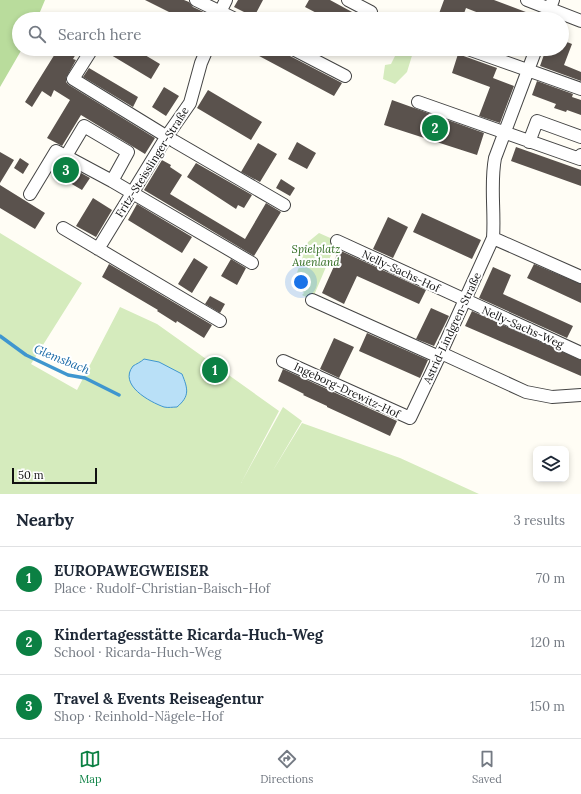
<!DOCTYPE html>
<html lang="en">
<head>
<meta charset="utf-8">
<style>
	body { margin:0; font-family:Lora,serif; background:#f2f2f3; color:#1f2937 }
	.controls { position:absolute; right:12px; bottom:12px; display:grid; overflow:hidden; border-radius:8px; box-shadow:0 2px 6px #0003 }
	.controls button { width:36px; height:36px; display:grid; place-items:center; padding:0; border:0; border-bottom:1px solid #e0e1e3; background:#fff; color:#1f2937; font:20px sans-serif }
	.scale { position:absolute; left:12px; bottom:10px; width:85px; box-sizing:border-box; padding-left:4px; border:2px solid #111; border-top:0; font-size:11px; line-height:14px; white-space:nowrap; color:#111; -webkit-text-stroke:3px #fff; paint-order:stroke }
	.you { position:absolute; left:301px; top:282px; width:14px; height:14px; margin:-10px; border:3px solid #fff; border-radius:50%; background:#1a73e8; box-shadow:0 0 0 6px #1a73e833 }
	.badge { display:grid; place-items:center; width:26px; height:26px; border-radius:50%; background:#0b8043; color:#fff; font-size:13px; font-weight:700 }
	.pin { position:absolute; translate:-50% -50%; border:2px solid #fff; box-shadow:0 1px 4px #0006 }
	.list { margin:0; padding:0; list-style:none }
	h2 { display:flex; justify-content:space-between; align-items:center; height:52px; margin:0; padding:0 16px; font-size:17px }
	h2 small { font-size:13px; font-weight:400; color:#747a83 }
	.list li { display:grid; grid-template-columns:26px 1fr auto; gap:12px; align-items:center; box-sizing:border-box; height:64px; padding:0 16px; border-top:1px solid #e0e1e3 }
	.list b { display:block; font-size:15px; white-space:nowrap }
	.list p { margin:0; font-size:13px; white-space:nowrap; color:#747a83 }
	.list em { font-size:13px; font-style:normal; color:#747a83 }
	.icon { flex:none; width:22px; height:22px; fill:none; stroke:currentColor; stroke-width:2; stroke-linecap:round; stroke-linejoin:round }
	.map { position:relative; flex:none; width:581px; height:494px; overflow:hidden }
	.search { position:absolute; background:#fff; box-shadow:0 2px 6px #0003; left:12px; right:12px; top:12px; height:44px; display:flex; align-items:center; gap:10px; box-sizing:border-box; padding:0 14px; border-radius:22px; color:#747a83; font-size:15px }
	.sheet { height:244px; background:#fff }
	nav { display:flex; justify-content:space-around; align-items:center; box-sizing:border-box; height:56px; border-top:1px solid #e0e1e3; background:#fff; font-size:11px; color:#747a83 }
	nav a { display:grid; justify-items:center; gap:2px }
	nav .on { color:#0b8043 }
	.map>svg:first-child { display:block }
</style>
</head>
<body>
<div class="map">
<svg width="581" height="494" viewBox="0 0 581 494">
	<rect width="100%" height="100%" fill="#fffdf5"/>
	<path fill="#d5ebbd" d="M391,49H414L407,72L395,84L383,79L385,65L391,64L395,56Z
		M0,233L82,283L31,364L77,390L120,307L157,324L279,411L241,483L283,407L302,421L272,472L302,423L400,458L479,494H0Z
		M319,233L337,241L312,300L302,295L304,293L294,281L308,242Z"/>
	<path fill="#b9dc9c" d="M0,0H45L37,19H19V49H22L0,87Z"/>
	<path fill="#b9e0f7" stroke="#3f96cf" d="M144,359L159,362L182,374C188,389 190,396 177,407C173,407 168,408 164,407C150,402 118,385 133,366C136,364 141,362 144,359Z"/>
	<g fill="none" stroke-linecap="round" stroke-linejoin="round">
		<path stroke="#3f96cf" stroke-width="3.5" d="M0,336L26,355L68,375L85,378L119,395"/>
	</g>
	<path fill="#5a524d" d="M145,0H184L189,2L193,7L208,14L205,19H183Z
		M238,0H263L254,17L234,7Z
		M309,0H330L365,19H328L305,7Z
		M444,0H494L539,17V19H494L466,8L462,19H437Z
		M562,40L572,44L564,65L581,72V81L540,66L546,49H562Z
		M58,49H79L73,59L76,60L66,78V82L69,85L155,138L145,154L81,115L62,146L47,138L70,100L54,90L51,97L42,91L32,107L25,102Z
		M101,49H135L160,64L151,79Z
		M246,49H286L287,53L290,56L342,83L334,96Z
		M458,54L497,68L493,78L514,86L500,123L479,116L490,87L452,73Z
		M89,68L138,97L133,107L83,77Z
		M537,81L573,94L572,97L581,100V115L567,110L566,112L554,108L556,104L532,95Z
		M164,87L179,96L166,116L152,107Z
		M208,90L262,122L251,140L197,108Z
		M392,100L484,133L477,155L384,125Z
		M297,142L316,153L307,169L288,159Z
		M258,143L277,154L260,182L241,172Z
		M516,147L581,170V186L511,161Z
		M0,152L14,160L0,183Z
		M20,158L29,164L23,174L14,168Z
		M162,160L171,165L170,167L182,175L170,194L245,239L266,203L281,212L254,256L144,190Z
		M196,163L252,195L244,208L238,205L236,209L187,177Z
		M65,164L90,178L82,190L58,176Z
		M281,179L295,188L290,196L276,188Z
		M0,185L45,213L35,229L0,208Z
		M93,198L112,210L96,237L76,226Z
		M137,204L192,237L182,253L128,220Z
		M422,213L481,240L472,259L413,232Z
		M388,217L408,227L393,258L373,249Z
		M339,250L426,290L419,304L357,276L344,304L322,293L335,264L333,263Z
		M194,258L208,267L192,293L178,284Z
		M231,259L246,268L237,285L221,276Z
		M109,264L212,325L204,338L177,321L176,323L157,311L158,310L102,277Z
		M534,264L581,284V303L527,278Z
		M493,267L511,275L503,294L573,326L567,338L479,298Z
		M210,296L225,304L220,313L205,304Z
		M431,308L449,316L434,346L416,339Z
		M472,311L581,360V376L465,326Z
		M367,333L428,360L420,378L359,351Z
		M334,338L354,347L339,378L320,369Z
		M283,369L397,421L390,436L327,407V406L303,395L304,394L278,381Z"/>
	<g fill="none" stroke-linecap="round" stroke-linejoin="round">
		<g stroke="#444" stroke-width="14">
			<path id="minor" d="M196,0L235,19
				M348,0L371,12
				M527,0L581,21
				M217,18L226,0
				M546,19L553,0
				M92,49L73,79L174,141L284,205
				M293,49L345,76
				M468,49L581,89
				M418,102L580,159L581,155
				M529,142L537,121L581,137
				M66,156L84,126L128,152L112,181
				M30,194L56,151L112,181L252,263
				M63,228L220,321
				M493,238L581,277
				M337,241L581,353
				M98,249L167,136L190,103L201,63L207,49
				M312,300L439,357
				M441,353L526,392L552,397L581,395
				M283,361L410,418L439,357L493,238C495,211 490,184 495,158L536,49"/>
		</g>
		<use href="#minor" stroke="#fff" stroke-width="12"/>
	</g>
	<g text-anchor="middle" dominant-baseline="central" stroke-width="4" stroke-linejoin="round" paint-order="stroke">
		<g font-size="11" fill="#111" stroke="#fff">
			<text transform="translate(152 162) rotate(-58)">Fritz-Steisslinger-Straße</text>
			<text transform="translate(401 271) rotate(25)">Nelly-Sachs-Hof</text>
			<text transform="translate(523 327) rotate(24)">Nelly-Sachs-Weg</text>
			<text transform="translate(452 328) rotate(-65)">Astrid-Lindgren-Straße</text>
			<text transform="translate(347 390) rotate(25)">Ingeborg-Drewitz-Hof</text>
		</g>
		<g font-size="11" font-style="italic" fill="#2f6b1f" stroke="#fff">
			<text x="316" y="249">Spielplatz<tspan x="316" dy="13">Auenland</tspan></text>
		</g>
		<g font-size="12" font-style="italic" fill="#1768a6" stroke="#fff">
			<text transform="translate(62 359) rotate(22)">Glemsbach</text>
		</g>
	</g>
</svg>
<div class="controls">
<button><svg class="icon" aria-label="layers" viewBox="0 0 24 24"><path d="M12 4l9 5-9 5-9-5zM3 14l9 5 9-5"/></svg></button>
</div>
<div class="scale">50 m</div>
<div class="you"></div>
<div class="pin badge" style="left:215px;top:370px">1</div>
<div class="pin badge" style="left:435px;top:128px">2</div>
<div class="pin badge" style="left:66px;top:170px">3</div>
<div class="search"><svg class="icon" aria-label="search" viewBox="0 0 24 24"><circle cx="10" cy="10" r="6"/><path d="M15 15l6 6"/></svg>Search here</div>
</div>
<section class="sheet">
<h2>Nearby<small>3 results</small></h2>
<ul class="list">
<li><span class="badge">1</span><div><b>EUROPAWEGWEISER</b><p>Place · Rudolf-Christian-Baisch-Hof</p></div><em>70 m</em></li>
<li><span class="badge">2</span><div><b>Kindertagesstätte Ricarda-Huch-Weg</b><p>School · Ricarda-Huch-Weg</p></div><em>120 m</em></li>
<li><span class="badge">3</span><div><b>Travel &amp; Events Reiseagentur</b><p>Shop · Reinhold-Nägele-Hof</p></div><em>150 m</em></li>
</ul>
</section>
<nav>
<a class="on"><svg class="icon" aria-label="map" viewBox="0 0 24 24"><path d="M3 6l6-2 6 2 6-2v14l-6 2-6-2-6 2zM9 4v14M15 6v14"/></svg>Map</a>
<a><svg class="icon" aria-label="directions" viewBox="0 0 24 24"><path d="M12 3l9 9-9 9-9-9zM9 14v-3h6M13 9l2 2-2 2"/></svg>Directions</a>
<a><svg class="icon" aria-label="saved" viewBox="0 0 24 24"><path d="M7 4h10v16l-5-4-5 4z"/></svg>Saved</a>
</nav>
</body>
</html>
